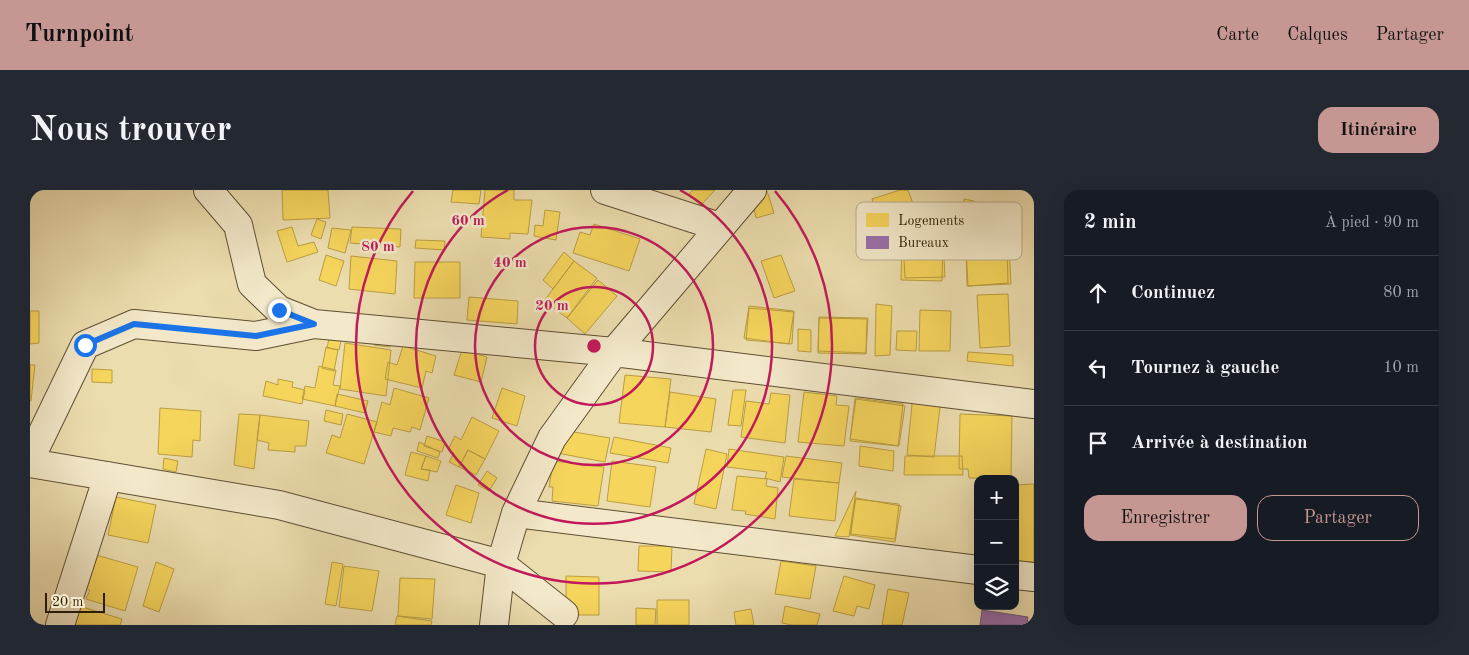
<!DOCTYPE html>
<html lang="fr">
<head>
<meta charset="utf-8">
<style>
	body { margin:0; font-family:"Old Standard TT",serif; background:#242831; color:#f1f3f6 }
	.controls { position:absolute; right:15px; bottom:15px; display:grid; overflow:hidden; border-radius:10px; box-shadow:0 5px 20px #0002 }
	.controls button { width:45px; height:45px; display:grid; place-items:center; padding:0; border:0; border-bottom:1px solid #363941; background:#171b24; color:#f1f3f6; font:25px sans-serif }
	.scale { position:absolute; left:15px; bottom:12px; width:60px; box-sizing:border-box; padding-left:5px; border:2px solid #2f1e07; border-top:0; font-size:14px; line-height:18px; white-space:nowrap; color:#2f1e07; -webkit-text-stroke:4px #f3e9ca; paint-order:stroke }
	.stop { position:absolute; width:15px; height:15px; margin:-11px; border:4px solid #1a73e8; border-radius:50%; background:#fff }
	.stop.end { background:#1a73e8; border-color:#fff; box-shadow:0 1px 5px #0008 }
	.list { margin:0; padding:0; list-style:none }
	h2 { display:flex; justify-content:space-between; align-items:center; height:65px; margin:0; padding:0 20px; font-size:21px }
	h2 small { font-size:16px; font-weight:400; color:#9ea1a6 }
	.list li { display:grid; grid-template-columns:32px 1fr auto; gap:15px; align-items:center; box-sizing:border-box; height:75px; padding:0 20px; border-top:1px solid #363941 }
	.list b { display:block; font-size:19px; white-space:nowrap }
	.list em { font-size:16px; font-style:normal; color:#9ea1a6 }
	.actions { display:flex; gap:10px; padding:15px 20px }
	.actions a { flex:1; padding:11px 0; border:1px solid #c59692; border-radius:15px; text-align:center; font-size:18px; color:#c59692 }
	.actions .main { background:#c59692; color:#111 }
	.icon { flex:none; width:28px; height:28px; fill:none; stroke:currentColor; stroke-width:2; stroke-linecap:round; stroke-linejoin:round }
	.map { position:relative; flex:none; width:1004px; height:435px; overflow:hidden; border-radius:15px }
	header { display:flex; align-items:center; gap:30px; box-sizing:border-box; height:70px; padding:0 25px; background:#c59692; color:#111 }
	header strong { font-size:24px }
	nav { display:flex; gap:28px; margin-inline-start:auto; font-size:18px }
	.intro { display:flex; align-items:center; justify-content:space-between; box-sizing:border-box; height:120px; padding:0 30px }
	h1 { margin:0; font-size:35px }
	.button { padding:12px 22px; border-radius:15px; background:#c59692; color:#111; font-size:18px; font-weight:700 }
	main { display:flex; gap:30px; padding:0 30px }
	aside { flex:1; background:#171b24; border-radius:15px; box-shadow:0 5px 20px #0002 }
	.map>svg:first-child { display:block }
</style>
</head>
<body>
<header>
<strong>Turnpoint</strong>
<nav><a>Carte</a><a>Calques</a><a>Partager</a></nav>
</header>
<div class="intro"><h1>Nous trouver</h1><a class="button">Itinéraire</a></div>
<main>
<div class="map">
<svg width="1004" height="435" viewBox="0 0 1004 435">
	<rect width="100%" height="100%" fill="#ecddae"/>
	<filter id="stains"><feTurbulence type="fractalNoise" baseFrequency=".004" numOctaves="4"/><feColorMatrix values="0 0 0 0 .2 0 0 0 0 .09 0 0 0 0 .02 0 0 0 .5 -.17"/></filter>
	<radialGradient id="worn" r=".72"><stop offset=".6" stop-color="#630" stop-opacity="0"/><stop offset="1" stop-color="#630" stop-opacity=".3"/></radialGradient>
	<path fill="#f6d55c" stroke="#ba9e42" d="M252,0H298L300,28L253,30Z
		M423,0H451L449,14L421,12Z
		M455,0H484V10H502L498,44L480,43V49L451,47Z
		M663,0H685L671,15L658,5Z
		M870,0H878L885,19L848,30L842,9Z
		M737,1L744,23L726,28L721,4Z
		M934,9L944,11L943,26L933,24Z
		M515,20L530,22L526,50L504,46L505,35L513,36Z
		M287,29L296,32L291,49L281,45Z
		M564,34L610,49L599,81L543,63L550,42L560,45Z
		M262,37L268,56L284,52L288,62L257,72L247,41Z
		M322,37L371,39L370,57L320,53Z
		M302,38L321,40L315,63L298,58Z
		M872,47L913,48L912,91L871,90Z
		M913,47L915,87L875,88L873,48Z
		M386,50L415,51L414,60L385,58Z
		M977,56L978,93L938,96L936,59Z
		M979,56L981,94L937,96L936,57Z
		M534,62L544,71L523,99L513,90Z
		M296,65L314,71L306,96L289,90Z
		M751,65L765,101L744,108L731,71Z
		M321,66L367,71L365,104L319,99Z
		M544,71L567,88L537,128L514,111Z
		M385,72H430V108H384Z
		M568,90L587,106L555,144L537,128Z
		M978,104L980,156L950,158L947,105Z
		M439,107L488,111L487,134L437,130Z
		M846,114L862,116L860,165L845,166Z
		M719,116L764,121L759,154L714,148Z
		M719,118L764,122L762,154L716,150Z
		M890,120L921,121L920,161H889Z
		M0,121H9V153L0,154Z
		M789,127L838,128L836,164L788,163Z
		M789,128L837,129L836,163L788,161Z
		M768,139L781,140V162L768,161Z
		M867,141H887L886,161L866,160Z
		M300,144L312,147L309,160L297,158Z
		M346,145L361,149L360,157L344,155Z
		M315,153L361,160L356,206L310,199Z
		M373,156L406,166L402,183L396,181L392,198L355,189L358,172L367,175Z
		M296,157L308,160L304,181L292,178Z
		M432,160L457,167L451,192L424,185Z
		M938,162L983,165V176L937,171Z
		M0,175H5L1,211H0Z
		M289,176L306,180L303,195L310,196L305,216L272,209L275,196L285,198Z
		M62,179L82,180V193L62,192Z
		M595,185L641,189L635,237L589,233Z
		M248,189L263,192L262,197L275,200L272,214L233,206L236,191L248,195Z
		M364,198L399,208L390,240L382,237L380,242L363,238L361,246L344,242L352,212L360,215Z
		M472,198L495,206L487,236L462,228Z
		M703,200H716L711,236L698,235Z
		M640,202L686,209L681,242L635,237Z
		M774,202L807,206L806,215L819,216L814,256L768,252Z
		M741,203L760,205L755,253L711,247L716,211L739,214Z
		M307,204L338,211L335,223L305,216Z
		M883,204L911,209L904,267L877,265Z
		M825,208L873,214L868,256L820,251Z
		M826,209L875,216L869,256L820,249Z
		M130,218L171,221L170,251L163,250L162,267L128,264Z
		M296,220L313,224L311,235L294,231Z
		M209,224L230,225L224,279L204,275Z
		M317,224L347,232L334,274L296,263L302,245L310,248Z
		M930,224L982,226L981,289L939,288L938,279H929Z
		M230,225L279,231L276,256H265V262L238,260L239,253L227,250Z
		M442,227L469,241L455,269L438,260L429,277L419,272L424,263L418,260L425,246L431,250Z
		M532,240L580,248L575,272L527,263Z
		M397,246L415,252L412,262L394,256Z
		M584,247L641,258L638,273L580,263Z
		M389,252L410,262L408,268L387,261Z
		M830,256L864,261L863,281L829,276Z
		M676,259L697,264L686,319L664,314Z
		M699,259L754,267L750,292L735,288L737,282L697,277Z
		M438,260L455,269L446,285L429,277Z
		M381,262L396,266L391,279L400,280L398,291L375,285Z
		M396,266L411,271L407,282L391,279Z
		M756,266L812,273L809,293L752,287Z
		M875,266H932L933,285H874Z
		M134,268L148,271L146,282L133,279Z
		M523,271L574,277L568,316L522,311L523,297H519Z
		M582,271L626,277L620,317L577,311Z
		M457,281L467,288L459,301L448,295Z
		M707,286L737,289L736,296L748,298L745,329L715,324L716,321L702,320Z
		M764,289L809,293L805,331L759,326Z
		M1004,294V372H988L985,295Z
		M426,295L449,303L441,333L416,325Z
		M826,301L819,347L805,346Z
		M86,307L126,315L118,353L78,345Z
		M826,308L871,316L865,352L820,345Z
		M825,309L869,314L865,349L821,344Z
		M609,356H642L641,382L608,381Z
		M66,365L108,377L95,421L56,409L60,400L55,398Z
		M751,371L786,376L780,409L745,404Z
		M126,372L144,379L129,422L113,416Z
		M302,372L313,374L306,416L295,414Z
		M314,376L349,381L342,421L309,417Z
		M536,386L569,387V425H536Z
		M814,386L845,395L839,419L827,416L824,426L803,421Z
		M370,388L405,389L402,429L368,426Z
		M858,399L879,403L872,435H852Z
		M627,410H659V435H627Z
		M49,416L92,429L90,435H44Z
		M755,416L790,424L787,435H762L752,433Z
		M606,418L626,419L625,435H606Z
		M721,419L724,435H706L704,422Z
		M367,426L402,431L401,435H365Z"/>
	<path fill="#9970ab" stroke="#79577a" d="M952,420L998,427L997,435H950Z"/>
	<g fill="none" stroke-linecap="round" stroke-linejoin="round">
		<g stroke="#5e4e31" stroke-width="30">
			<path id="minor" d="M178,0L208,35L222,94L249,120L284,134
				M575,0L690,37
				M0,269L55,155L104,134L226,146L284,134L584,162L1004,214
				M0,273L249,315L471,374L534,424
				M486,323L948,380
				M985,385L1004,387
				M30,435L78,286
				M464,435L471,374L486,323L522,248L584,162L722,0"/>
		</g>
		<use href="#minor" stroke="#f3e9ca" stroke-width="28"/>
	</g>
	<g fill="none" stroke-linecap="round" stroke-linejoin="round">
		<path stroke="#1a73e8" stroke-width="6" d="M55,155L104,134L226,146L284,134L249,120"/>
	</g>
	<g fill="none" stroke="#c2185b" stroke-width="2.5">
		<circle cx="564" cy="156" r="59"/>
		<circle cx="564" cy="156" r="119"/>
		<path d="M650 0A178 178 0 1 1 478 0"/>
		<path d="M745 1A238 238 0 1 1 383 1"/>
	</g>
	<rect x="826" y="12" width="166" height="58" rx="8" fill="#f3e9ca" stroke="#b8ac90" stroke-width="1"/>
	<rect x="836" y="23" width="23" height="14" fill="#f6d55c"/>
	<rect x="836" y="46" width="23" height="13" fill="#9970ab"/>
	<g font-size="14" fill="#2f1e07">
		<text x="868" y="35">Logements</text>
		<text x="868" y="57">Bureaux</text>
	</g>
	<circle cx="564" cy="156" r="8" fill="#c2185b" stroke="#f3e9ca" stroke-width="2.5"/>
	<g font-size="15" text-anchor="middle" font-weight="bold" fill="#c2185b" stroke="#f3e9ca" stroke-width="5" stroke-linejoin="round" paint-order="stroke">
		<text x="438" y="35">60 m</text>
		<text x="348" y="61">80 m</text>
		<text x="480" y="77">40 m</text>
		<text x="522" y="120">20 m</text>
	</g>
	<rect width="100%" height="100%" filter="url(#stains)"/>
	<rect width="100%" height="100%" fill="url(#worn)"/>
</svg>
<div class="controls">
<button>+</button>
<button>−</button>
<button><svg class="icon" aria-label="layers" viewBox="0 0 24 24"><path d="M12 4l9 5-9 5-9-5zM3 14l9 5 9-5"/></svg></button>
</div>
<div class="scale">20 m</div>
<div class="stop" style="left:55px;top:155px"></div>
<div class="stop end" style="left:249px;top:120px"></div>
</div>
<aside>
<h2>2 min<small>À pied · 90 m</small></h2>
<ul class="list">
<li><svg class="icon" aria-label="ahead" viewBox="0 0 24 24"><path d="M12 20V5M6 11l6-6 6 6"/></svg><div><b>Continuez</b></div><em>80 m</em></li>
<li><svg class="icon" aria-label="left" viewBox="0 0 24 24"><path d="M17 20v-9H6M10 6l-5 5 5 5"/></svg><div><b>Tournez à gauche</b></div><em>10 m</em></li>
<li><svg class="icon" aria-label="arrive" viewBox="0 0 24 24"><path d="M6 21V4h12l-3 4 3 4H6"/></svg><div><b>Arrivée à destination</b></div></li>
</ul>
<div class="actions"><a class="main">Enregistrer</a><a>Partager</a></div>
</aside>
</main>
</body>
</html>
